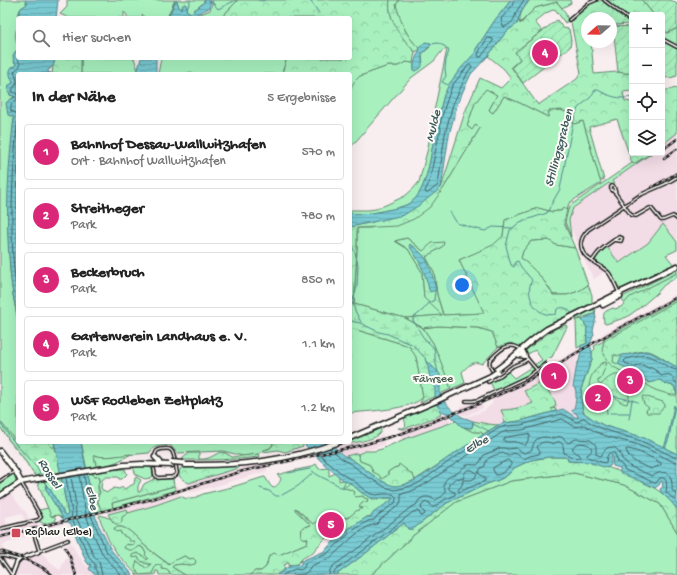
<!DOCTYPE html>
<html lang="de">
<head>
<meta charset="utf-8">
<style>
	body { margin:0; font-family:"Gochi Hand",sans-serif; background:#f6f6f6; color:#222 }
	.controls { position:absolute; right:12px; top:12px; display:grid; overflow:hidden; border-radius:4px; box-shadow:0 4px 16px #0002 }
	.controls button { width:36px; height:36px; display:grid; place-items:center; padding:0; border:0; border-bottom:1px solid #e0e0e0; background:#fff; color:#222; font:20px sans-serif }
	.compass { position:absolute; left:581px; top:12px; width:36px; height:36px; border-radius:50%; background:#fff; box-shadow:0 4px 16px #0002; rotate:250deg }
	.you { position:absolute; left:462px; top:285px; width:14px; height:14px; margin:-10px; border:3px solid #fff; border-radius:50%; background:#1a73e8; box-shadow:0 0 0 6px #1a73e833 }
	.badge { display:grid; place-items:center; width:26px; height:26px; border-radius:50%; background:#db2777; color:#fff; font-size:13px; font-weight:700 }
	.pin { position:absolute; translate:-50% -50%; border:2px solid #fff; box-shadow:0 1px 4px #0006 }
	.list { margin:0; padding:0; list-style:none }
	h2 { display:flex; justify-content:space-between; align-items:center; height:52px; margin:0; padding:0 16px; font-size:17px }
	h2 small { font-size:13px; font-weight:400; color:#767676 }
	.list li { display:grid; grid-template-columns:26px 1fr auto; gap:12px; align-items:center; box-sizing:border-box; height:56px; margin:0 8px 8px; padding:0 8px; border:1px solid #e0e0e0; border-radius:4px }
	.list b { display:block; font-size:15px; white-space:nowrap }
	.list p { margin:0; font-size:13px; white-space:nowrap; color:#767676 }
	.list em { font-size:13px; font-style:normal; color:#767676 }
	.icon { flex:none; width:22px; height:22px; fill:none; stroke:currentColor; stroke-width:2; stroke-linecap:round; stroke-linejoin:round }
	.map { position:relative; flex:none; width:677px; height:575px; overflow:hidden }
	.search { position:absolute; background:#fff; box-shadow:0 4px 16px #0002; left:16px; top:16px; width:336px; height:44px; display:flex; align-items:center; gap:10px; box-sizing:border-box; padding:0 14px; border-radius:4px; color:#767676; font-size:15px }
	.panel { position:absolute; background:#fff; box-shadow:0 4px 16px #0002; left:16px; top:72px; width:336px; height:372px; border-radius:4px }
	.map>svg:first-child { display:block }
</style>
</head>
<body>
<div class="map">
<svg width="677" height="575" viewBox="0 0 677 575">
	<defs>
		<pattern id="forest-crowns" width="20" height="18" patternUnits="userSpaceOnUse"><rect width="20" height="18" fill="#a8f1bf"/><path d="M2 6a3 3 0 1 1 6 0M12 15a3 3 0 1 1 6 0" fill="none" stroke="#90cea4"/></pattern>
		<pattern id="wetland-marsh" width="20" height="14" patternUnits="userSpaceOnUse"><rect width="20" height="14" fill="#a8f1bf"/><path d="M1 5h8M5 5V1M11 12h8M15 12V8" fill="none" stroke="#90cea4"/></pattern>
		<pattern id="garden-furrows" width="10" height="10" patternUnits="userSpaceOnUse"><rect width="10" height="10" fill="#a8f1bf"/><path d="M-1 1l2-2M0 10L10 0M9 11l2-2" fill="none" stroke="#90cea4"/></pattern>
		<pattern id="water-rules" width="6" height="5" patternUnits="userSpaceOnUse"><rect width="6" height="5" fill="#7acbd3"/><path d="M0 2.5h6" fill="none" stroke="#69aeb5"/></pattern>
	</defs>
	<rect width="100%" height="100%" fill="#f8edef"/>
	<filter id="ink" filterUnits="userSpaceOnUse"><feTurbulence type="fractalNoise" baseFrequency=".025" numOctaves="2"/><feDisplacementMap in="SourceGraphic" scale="8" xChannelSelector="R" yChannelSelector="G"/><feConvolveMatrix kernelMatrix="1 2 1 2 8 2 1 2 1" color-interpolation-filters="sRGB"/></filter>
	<g filter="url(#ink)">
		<path fill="#f2dce6" d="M677,133V242L663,224L648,243L618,263L607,247L599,254L596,259L598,262V263L607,270L594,279L587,266L569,224V220L573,208L652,153H662V145Z
			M677,294V301L604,341L602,335L604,333Z
			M577,348L579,350L578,358L576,360L577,364L573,387L575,388L576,392L575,408L578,418L575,417L562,409L498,425L488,424L463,418L484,411L493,403L491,395L525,379L543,369L546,370L548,376L551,374L546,368L573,352Z
			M479,401H481L483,408L467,415H461L457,410L462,406Z
			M444,414H447L451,423L402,440L401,439L399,431L416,426Z
			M382,434L384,442V445L365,451L346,456L341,453L339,448V446L343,444L345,446L376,439Z
			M265,463L266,464L267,470V471L194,492H189L186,486L187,483H189L220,473L239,468Z
			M174,486H178L180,494V496L117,519L110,517L106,508L148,493Z
			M10,492L23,510L26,512L29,520L26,521L25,519H24L22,513L5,517L7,525L0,527V499Z
			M62,520L63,524L30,532L29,536L3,544V551L19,556L16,558L0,553V531L36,523L39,526Z
			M71,543L79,557H80L82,561L95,575H14L19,562L23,558L38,554L39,556L41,555V552L54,566L60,570L68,555L64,547Z"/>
		<path fill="#a8f1bf" stroke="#62866e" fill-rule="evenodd" d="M0,0H25L27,5C20,8 18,10 19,18H18V28L17,29C13,36 18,43 18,49L17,50L14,62L16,64V66L12,67L10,72L13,83L8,92L10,95L16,96V97L12,98L11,116L14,117L8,214V233L10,270L13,295L18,321V442H54L62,481L68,515L62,518L59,515L51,516L55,517L56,521L44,524L39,521L43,517L39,510L48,508L38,484V477L35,476L22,456L8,439V438L0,427Z
			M67,0H175L167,18H144L142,14L143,18H127V15L124,12V18H69L60,14L67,7Z
			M213,0H238L221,18H196L198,15L210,10Z
			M399,0H510L508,4L495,20L476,49L475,53L455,76L444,95L436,125L437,129L435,132C431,151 428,192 410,203C403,207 394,209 387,210C375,213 362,215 350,213V210H368L376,209L388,204L405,196L413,189L419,182L428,148L432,121L447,49L442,51L434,61L411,78L350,148V91L354,82L360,76L388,66H398L406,62L414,63V71L423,62L422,57V54L430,47L425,42L419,48C405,35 401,23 396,5Z
			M530,0H570L571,3L562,8L557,2L535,8L520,23C519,13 524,8 530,0Z
			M81,58H134L139,74H81Z
			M161,58H287L282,73L281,74H196L191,72L184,74H158Z
			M486,88L497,95L489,110L493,113L504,96L520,103L548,117L549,111L561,110L572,115L574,124L583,121L601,183L569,203L567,210L563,208L561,211H557L553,212L538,208L505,220L503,236L493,246L459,260L485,313L443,315L405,318L354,304L357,249V228H371L443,189L480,128L472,130L467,126L475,103ZM407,238L423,251L443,246L426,257L434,272L437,295L443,314L424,298L422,272L408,249L395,241Z
			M652,153L612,181L614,184L611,185L609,183L573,208L569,220L571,237L565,222L568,210L571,205L632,163H635Z
			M663,224L677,242V250L666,255L674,265L622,289L618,287L607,270L598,263V262L596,261V259L599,254L607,247L619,263L648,243Z
			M549,240L556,245L575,248L588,285L579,291L567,295H553C545,280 534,269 521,258L523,251L531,241Z
			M677,270V273L631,297L624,304L622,297Z
			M677,299V454L642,437L605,426L594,420L583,412L581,398L582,386L592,359V352L595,349L594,346L604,341L603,339L605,338Z
			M438,326L478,328L492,332L498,347L482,364C473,360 469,365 462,372L465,383L451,389L433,343L423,328Z
			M354,329L409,346L416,356L423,397C413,410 366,411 350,413V330Z
			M456,421C464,428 470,432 481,432L483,435L415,480C413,474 404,466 397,467C394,467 390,471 388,472V475L382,479L373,472L370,465L360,461L358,454L365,451H374L382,449L402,440Z
			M81,442H273V444L270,448L264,450L259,454L243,456L223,451L177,453L170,445C162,446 154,445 149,453L125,455L121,456L99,457L94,455L96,465L101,467L87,470Z
			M316,464L319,469L329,468V476L336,473L339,476V481L343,480L346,481L343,486L368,499L364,508C357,511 349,519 342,518C336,517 332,514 325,514L326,516L313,524L296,508L295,510L311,525L302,528L301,537L308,539L307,543L279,555L269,556L266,567L261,571H255L250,575H185L172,567L174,565L181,564L190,565L196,561L193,559H190L184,556L177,560L170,565C161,558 152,552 144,545C138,539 132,531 124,528C122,527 121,527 118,527L122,535L134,540V544L131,545L126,544L125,548L134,550L139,546L143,548L149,559L147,560L143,556L138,557C141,562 145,564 151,564L149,567L147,569L137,561L139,575L154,568L156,565C163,565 166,568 170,574L169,575H159L158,571H156L155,575H137L118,555L109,541L99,517L100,515L112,519L113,522L128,513L156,505L181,496L184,498L192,499L203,494L232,487L264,477H265L270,485L273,488C278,485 280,483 281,478L277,475L292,471L311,467Z
			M130,466C138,466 147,464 152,469L153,476L150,478L145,479L136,475L133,467Z
			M92,472L94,477L99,476C100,481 98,482 98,487C98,494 99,494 97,501L102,511L94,513L87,473Z
			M13,473L16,478L15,483L0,493V483Z
			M574,473L624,485L660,504L677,532V575H371L415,534L456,502L511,481Z
			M174,486L176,490L113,508L112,503Z"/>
		<path fill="url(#forest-crowns)" stroke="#62866e" d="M238,0H390C387,20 402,38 415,52L413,63L406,62L398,66H388L360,76L354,82L350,91V74H281L282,73L287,58H350V18H221Z
			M603,0H642L654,15H632V24L611,25V18H587V42H591L594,74L617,72L632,74V91L623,92L625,101L632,102V153H652L635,163H632L617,119L589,127L604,180H600L583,121L574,124L572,115L561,110L549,111L548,117L520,103L504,96L493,113L489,110L497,95L486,89L475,103L467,126L472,130L476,124L480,128L443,189L430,207L414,219L397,226L357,228V249L354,304H350V227L373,222L441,188L465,112L480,78L501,88L511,78L504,69L488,56L506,32L517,24L519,20L520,24L535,8L557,2L565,12L568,21L565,23L555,9L546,13L535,22L542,31L515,52L520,59L511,67L538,105L577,79L581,73L571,22C581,10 587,3 603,0Z
			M662,26L667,33L677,28V47L662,39Z
			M54,58H81V74H52Z
			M677,88V133L662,145V101L663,97L662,95V91Z
			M538,208L553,212L557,211H561L563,208L567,210L564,223L575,248L556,245L549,240L531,241L523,251L521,258C534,269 545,280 553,295H567L579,291L588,285L592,295V304H593L595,315L593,314L576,320L572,314L547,327L526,343L519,347L510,343L498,347L492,332L478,328L438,326L423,328L405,318L442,315L424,298L422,272L408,249L395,241L407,238L423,251L432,243L444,242L443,246L426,257L434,272L437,295L443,315L484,313L459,260L493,245L503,236L505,220Z
			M677,273V277L664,285L657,293L642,306L627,317L606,324L604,323C603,312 603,312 613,308L615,309L621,307L630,297Z
			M677,301V367C667,363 656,351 646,351C635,351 624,358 614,355L613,362L632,370L637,375L654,382L657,380H660L666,384L674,386L677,395H671L655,390L632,375L621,371L612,366L607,361L602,349L604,341Z
			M566,325L567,327L552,357C546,358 543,366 537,368L534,365L542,360L535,350L526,355L525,351L547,334L558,327L560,329L562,326Z
			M605,362L607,363L600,380H598V383L601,385C604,381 612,374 618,375C621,376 624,380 627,382L629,398L627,404C615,403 611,388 602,388C599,388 597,390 595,390V394L590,391C588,386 590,377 594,372C596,369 598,369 600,364Z
			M533,366L535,370L527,376L495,392L490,382L502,376L507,371L514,378Z
			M542,382L555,401L556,406L551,409L555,408L556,411L520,421L504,423L503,418L504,417L501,410C512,410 523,407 533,403L524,391Z
			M644,396L663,402L665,405L659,413H647L646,410L649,408L644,404L642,397Z
			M435,404L438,406L441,411L440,412L441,415L404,429H402L398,428H404C408,424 403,421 405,416Z
			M380,427L381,430C381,432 379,434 378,435C373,440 350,444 343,444L344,442H350V439Z
			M273,442H302L303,446L285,452L278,450L263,452L264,450C269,449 273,448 273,442Z
			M220,452L226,453L232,457L259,454L260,457C234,460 209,460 184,460L182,459L189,453H199V459C207,460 213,456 220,452Z
			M357,453L360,461L370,465L373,472L379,475L382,479L388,475V472L394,468L398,467L399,464L413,475L415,480C409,482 401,487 394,486C384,485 365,469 357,463C353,460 349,458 346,456Z
			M131,454C121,460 108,468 96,466L94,455C105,459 119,455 131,454Z
			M549,457H565L568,459V461C575,462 583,461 590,462C613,468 664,486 676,508C677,512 677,526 677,532L660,504L624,485L574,473L511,481L456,502L415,534L371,575H336L366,553L404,523L408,529H413L447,503L487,484L501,479L509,474L514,468L531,460Z
			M239,466V468L189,483C181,479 176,476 181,468Z
			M125,469L127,474L122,479H119L118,477H106L102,480L101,488L106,493L114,488L119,489L123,487L124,489L134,484L135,478L136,477L141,480L138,486V492H140L144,484L156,478L159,479H173L174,486L112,503L113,508L102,511C99,504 95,499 100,493L98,485L100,479L99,476L94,477L92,472L103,470Z
			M41,481H44L47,486H45L47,491L63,518H62L59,515L51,516L38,484L39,482Z
			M346,481L350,483L362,493L376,499L383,498H393V499L372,516L367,517L340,535L335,534L329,535L318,546L312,553L303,558L297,564L288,566V562L283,566L285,569L276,575H250L255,571H261L266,567L269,556L274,553L279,555L307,543L308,539L303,538L301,537L302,528L311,525L295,510V508L313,524L326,517L325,514L328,512L330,514L336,512L340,514L341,518H348L356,511L363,508L359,507L362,503L367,502L368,499L364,498L363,496L356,497L354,495L355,492L349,489L343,488V486Z
			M127,509L128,513L122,517V522L119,524H116L113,522L108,514Z
			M118,527C121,527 122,527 124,528C132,531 138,539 144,545C151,552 161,558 169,565C173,559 179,560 184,556L190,559L193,558L196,561L195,564L190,565L181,564L174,565L172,567L185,575H170L171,574L167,570L162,569L161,565H156L152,574L139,575L135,568L137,561L147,569L149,567L151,564C145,564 141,562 138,557L132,558V555L137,553L143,556L147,560L148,558L145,555L146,553L143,548L140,546L134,550H129L124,548L126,544L131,545L134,544V541H129L128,538L122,535L120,531L116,532L114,528Z"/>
		<path fill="url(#wetland-marsh)" stroke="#62866e" d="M175,0H205C200,7 196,8 191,13H189L186,10V6L181,9L179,7L177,1L174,5L168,18H167Z
			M390,0H399L396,5C402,24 405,35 420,49L419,50L415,52C402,38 387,20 390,0Z
			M350,304H354L405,318L423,328L433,343L439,357L451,389L420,403L423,397L416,357L409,346L354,329L350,330Z
			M583,319L582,320L587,327C586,334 587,336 587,343L577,348L576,320Z
			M0,421L17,442H48L51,447H55L61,473L35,476L22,456L8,439V438L0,427Z
			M473,421L488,424L498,425L482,435L483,434L481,432H473L464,427L471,428L473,425Z
			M58,479L62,481L68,515L65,516L63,512L50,489L47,486L44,481Z"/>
		<path fill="url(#garden-furrows)" stroke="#62866e" d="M642,0H671L677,4V28L667,33L662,26V15H654Z
			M557,20L563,28L569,29L571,41L570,47L523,83L512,67L520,59L515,52Z
			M613,26L632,27V74L618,72Z
			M662,41L677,49V76L670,78L662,77Z"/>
		<path fill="url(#water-rules)" stroke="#54858a" d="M25,0H58L56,18H19V14L21,8L27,4Z
			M205,0H211L209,8L195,15L194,18H187L186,15L184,14H183V18H168L175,2L177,1L179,7L181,9L183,5L185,4L187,7L186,10L191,13C196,8 201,7 205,0Z
			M510,0H529L521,12L517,24L506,32L488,56L471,74L463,91L457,105L449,135L441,188L421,204L404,215L350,227V213C362,215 375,213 387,210C394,209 403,207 410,203C428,192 431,151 435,132L437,129L436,125L444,95L449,84L462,67L475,53L476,49L495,20L508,4Z
			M425,42L431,43V45L422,54C421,62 426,69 414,71C413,64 416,56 420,49L419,48Z
			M18,49V58H55L54,64L50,69L48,70V72L53,74H18V321C15,304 11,287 10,269C5,218 8,167 14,117L8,115L6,103L9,100L16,97L10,95L8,90L9,85L13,83L10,75V70L12,67L16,66V64C11,59 13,53 18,49Z
			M141,58H156V74H139L138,69Z
			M410,244C413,247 417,249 420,252C430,261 433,277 436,290L430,292L429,290C426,274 419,259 409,246Z
			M594,314L595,315L596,317L593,331L594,334L590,344L592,352V359L582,386L581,398L583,412L594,420L605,426L642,437L664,447L668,435L674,405L675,406L669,438L665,448L677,454V509L672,503L661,492L660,489L663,487L662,481H661L659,485L655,488L640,481L620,473V468L613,466L612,455L611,456V465L607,468L588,462L568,461V459L565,457H549L531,460L514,468L509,474L501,479L487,484L447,503L413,529H408L404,523L366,553L336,575H277L288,567L297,564L299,566L301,565V561L325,551L328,547L346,530L348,533V529L367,517L372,516L373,513L393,499L392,498H383L376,499L370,498L362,493L350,483L343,480L324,464L302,442C308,442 322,441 327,442C333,444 339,452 343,455C348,458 353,460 357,463C365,469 385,486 396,486C416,484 433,468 449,457C465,446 482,436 498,425L504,423L520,421L563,409L575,417L578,418L577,414L572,411C576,407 577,394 575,388L573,387L577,364C581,359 580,352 581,345H583L587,343C587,336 586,334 587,327L582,320L585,318Z
			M644,351L650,352L677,367V394L674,386L666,384L660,380L650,383L637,375L631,370L618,364L622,355L633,354Z
			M425,359L440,374V394L444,401L452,410L462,417L473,421L472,428H471L464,427L461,426L449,414L441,411L438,406V402L435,396V389L430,379L428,367Z
			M54,442H81L94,512L98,524L111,550L133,575H95L89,569L91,565L90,564L89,565L86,561L71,524L68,522H64C60,509 49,499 45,486H47L50,489L65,515H68L62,481Z"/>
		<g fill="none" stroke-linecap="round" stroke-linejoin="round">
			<path stroke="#426265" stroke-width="1" d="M514,0L512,6L501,19L503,26L504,27C516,22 513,18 518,9C520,6 522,3 524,0
				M488,38L493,39V41L481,57H479L478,55L480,50Z
				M18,55L17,58C23,68 19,66 14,72L17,80V83L12,90L13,92L17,94C20,105 9,97 11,111L16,113L18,117C12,178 8,240 18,301
				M469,65H471L472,67L468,72L453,104L445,134L438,185L428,193H426L425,191L429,183L439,134L441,130L440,124L445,106L452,86Z
				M18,167L17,214L18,260
				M677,370C666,369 659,358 648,356C643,354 632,358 626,359L624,361L625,363L633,366L639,365H643L648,368H652L658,372L661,376C668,374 672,373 674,381L677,383
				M528,434L530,435V437L525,446C523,444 519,443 516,442C511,441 508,443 504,441V439L507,437Z
				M329,448L337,454L341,458L354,466L363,474L385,487L395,490L404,488L417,484L423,480L451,460L499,428L506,426L521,425L561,414L567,416L576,422L580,421L582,418H584L592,424L603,429L641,441L674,457H677
				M628,449C639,451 651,457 661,463V465L651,469C641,464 630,463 626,450Z
				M508,460L511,463V465C507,469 502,475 496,475L493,470V468Z
				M79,475L86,514L90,527L103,555L121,575
				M84,475L90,513L95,525L107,552L128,575
				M71,477L75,499L76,517L94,556L99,562L102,575
				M66,478L72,513L71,518L74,523L90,559L95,564V569L97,572V575
				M283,575L295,569C304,571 303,569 306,562L327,554L331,550L352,531L368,521L374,520L377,516L395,503L396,500V497L393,494H383L376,495L371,494L364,490L353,480L345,476L326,461L318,452
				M293,575L304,574L308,571L311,566L330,558L355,535L369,526L377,524L381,519L399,505L401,501V495L402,494C423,489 437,475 455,464C470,453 486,444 501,433L507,431L522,430L562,419C573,424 571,429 585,425C600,437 620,439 638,445C649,449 661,456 672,461L677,462
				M329,575L330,570L333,566L361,546L410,508L416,505L419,500L424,497H429L435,500C438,499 445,495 445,492C446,489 443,487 444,483C447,475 456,475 460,471C462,469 463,467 467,465C470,464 473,465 477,465L480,462L482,458L484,455L500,448H504L508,449L516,448L524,453C526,452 528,452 530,451C534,449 532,443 536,440C541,435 549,438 554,438C558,437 557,436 561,437C564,438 566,441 568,443L576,439L590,440L593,442L596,446V454L600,456L602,455L604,451L607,448L611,447L615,448L620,452L622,459L626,462L629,466L652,476C667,468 673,474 672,490L677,495
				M334,575V572L336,570L364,550L413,512L417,511L419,512L421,516L424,515L425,513L422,510L421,507L424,503L429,502L432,507H434L444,500L455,495V492L451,491L449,489V484L456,478L463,479C465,474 464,469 472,470L477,473L475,478L471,480H463L462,485L458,490L459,492L485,481V478L478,473L481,468L485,466C485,457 495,455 503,453L508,456C517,450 517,456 524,459L530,456L539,454L540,452L537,447C540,441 548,441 553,444L557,442H560L563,445L564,453L572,457L579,458L580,456L579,454C576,453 569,449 575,445C578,442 588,443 591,447C593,451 590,453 587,455V457L604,463L606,462C607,457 607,451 614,453L616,456L617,462L622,465L625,470L642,477L654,483H656L660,478C668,476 667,486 666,492L677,502"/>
			<path stroke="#54858a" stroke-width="1" d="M258,0L263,1L265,0
				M308,0L312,3L319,13
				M209,1L213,3L218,9L236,0
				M187,8L190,3V0
				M431,44L438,43L446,47
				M447,48L449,51L446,60L445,69L446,76L442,82L448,85
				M551,205L560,189L573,122L578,108L590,98L595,90H598C609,96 619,100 632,97
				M550,207L547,213L520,222L510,230L506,246L511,265L514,267L515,265V262L518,261L521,267L532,280C524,295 536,319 556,314L557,309C564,306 568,308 572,314
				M450,212L455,220L457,223L469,227L485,231L493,227L512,228
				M350,243L355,252L358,265L357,287L353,300V304L355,311L361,322
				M435,291L434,300L429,303L423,310L413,318V320L423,337L434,348L435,353V359L438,372
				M595,315L596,307
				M350,321L360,323L379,332L388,334L403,341L412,344L426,359
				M589,390L593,391L596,394L590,391Z
				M606,393V400L607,414
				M606,402L607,400L612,396C621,398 630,399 638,402
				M610,413H629
				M629,419L632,400
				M0,423L15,443L37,468L41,476
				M473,423L489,431
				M288,473L310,469C317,476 326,479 336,484C338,485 339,487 341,487C345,488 348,485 350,483
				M43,479L47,487
				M260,488L269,491L276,496H279
				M282,495L298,486L313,473"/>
			<g stroke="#1c1c1c" stroke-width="4.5">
				<path id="minor" d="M604,0L632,22
					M569,20L589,3L596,0
					M662,39L677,47
					M616,194L611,189V187L612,186L614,187L616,194L631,215L636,216L650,208L652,209L661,220H663L673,216L677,219
					M592,261L598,253L603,248L614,240L621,241L622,238L619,237L614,240
					M619,293C616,286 613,279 609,273C600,263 581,260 581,244C581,238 584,234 588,230L640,195L665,184L677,177
					M525,356L537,370
					M544,365L547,370
					M548,372L553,380
					M497,378C493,372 488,366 490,360C498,352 507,341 519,348
					M488,382L501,375L513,366L523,362L528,359
					M466,401H473L478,400L527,377L545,364
					M154,469L155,475L158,478L172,477L176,475L177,473C176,468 175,453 171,450C169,448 164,449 162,449C157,450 156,451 155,455
					M0,481L15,471
					M0,529L38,520L41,517L22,484
					M34,534L39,550
					M39,551L68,540
					M0,556H4L19,560
					M0,558L12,575"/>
			</g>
			<g stroke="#1c1c1c" stroke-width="5.5">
				<path id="tertiary" d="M12,575L17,562L20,559L38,552"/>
			</g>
			<g stroke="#1c1c1c" stroke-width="7">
				<path id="primary" d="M619,293L677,266
					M0,451L16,472L21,482
					M0,496L21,482L38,479"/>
			</g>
			<g stroke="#1c1c1c" stroke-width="7">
				<path id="trunk" d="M603,305L620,296
					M519,355L525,356L523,352
					M496,370C514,358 529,341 547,329L619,293
					M350,438L434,402L491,376
					M155,457L160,462
					M185,465C241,466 286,461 339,442
					M38,479L124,465L142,464L172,465"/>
			</g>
			<use href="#minor" stroke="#fdfcf7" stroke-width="1.5"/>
			<use href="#tertiary" stroke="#fdfcf7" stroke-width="2.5"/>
			<use href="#primary" stroke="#fdfcf7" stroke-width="4"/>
			<use href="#trunk" stroke="#fdfcf7" stroke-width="4"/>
			<g stroke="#1c1c1c" stroke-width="2.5">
				<path id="rail" d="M662,150L677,139
					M664,158L677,149
					M652,187L677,173
					M0,537L152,499L243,471L366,444L403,433L478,404L518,386L549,369L619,328L677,297
					M65,548L70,557L76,575
					M0,551C16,556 40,563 52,575"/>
			</g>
			<use href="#rail" stroke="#fdfcf7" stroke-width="1" stroke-dasharray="3" stroke-linecap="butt"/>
			<g stroke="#1c1c1c" stroke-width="7" stroke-linecap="butt">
				<path id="trunk-bridge" d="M491,376L497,372
					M171,462L184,463"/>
			</g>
			<use href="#trunk-bridge" stroke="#fdfcf7" stroke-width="4"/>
		</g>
	</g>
	<rect fill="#d1495b" stroke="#fdfcf7" stroke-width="1.5" x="11" y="528" width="10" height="10" rx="2"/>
	<g text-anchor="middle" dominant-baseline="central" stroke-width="4" stroke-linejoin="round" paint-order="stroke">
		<g font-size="12" fill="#465c4d" stroke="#fdfcf7">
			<text x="433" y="380">Fährsee</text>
		</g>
		<g font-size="12" fill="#1c1c1c" stroke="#fdfcf7" text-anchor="start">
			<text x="25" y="533">Roßlau (Elbe)</text>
		</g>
		<g font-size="13" font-style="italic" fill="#3d595c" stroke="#fdfcf7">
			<text transform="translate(434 126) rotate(-76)">Mulde</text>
			<text transform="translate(560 148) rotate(-75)">Stillingsgraben</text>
			<text transform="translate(477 445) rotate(-29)">Elbe</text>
			<text transform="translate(49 474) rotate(58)">Rossel</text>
			<text transform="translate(91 498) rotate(77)">Elbe</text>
		</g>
	</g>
</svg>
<div class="controls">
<button>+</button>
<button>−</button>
<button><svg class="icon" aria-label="locate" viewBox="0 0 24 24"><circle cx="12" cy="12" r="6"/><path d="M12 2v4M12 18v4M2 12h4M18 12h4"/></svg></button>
<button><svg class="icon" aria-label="layers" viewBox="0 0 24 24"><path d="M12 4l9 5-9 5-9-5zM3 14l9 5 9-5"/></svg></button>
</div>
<svg class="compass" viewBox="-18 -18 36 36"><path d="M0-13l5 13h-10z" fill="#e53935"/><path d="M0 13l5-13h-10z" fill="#767676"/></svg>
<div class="you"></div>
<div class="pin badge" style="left:554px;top:376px">1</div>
<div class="pin badge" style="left:598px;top:398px">2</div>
<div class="pin badge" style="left:630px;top:381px">3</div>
<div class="pin badge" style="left:545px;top:53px">4</div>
<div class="pin badge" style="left:331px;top:525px">5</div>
<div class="search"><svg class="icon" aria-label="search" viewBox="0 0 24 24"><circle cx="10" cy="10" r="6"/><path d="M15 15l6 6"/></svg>Hier suchen</div>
<section class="panel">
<h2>In der Nähe<small>5 Ergebnisse</small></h2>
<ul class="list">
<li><span class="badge">1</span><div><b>Bahnhof Dessau-Wallwitzhafen</b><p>Ort · Bahnhof Wallwitzhafen</p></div><em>570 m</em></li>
<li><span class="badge">2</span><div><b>Streitheger</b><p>Park</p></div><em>780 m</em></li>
<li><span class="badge">3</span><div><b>Beckerbruch</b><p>Park</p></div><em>850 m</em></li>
<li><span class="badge">4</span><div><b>Gartenverein Landhaus e. V.</b><p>Park</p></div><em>1.1 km</em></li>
<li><span class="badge">5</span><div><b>WSF Rodleben Zeltplatz</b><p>Park</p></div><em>1.2 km</em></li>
</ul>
</section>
</div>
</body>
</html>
